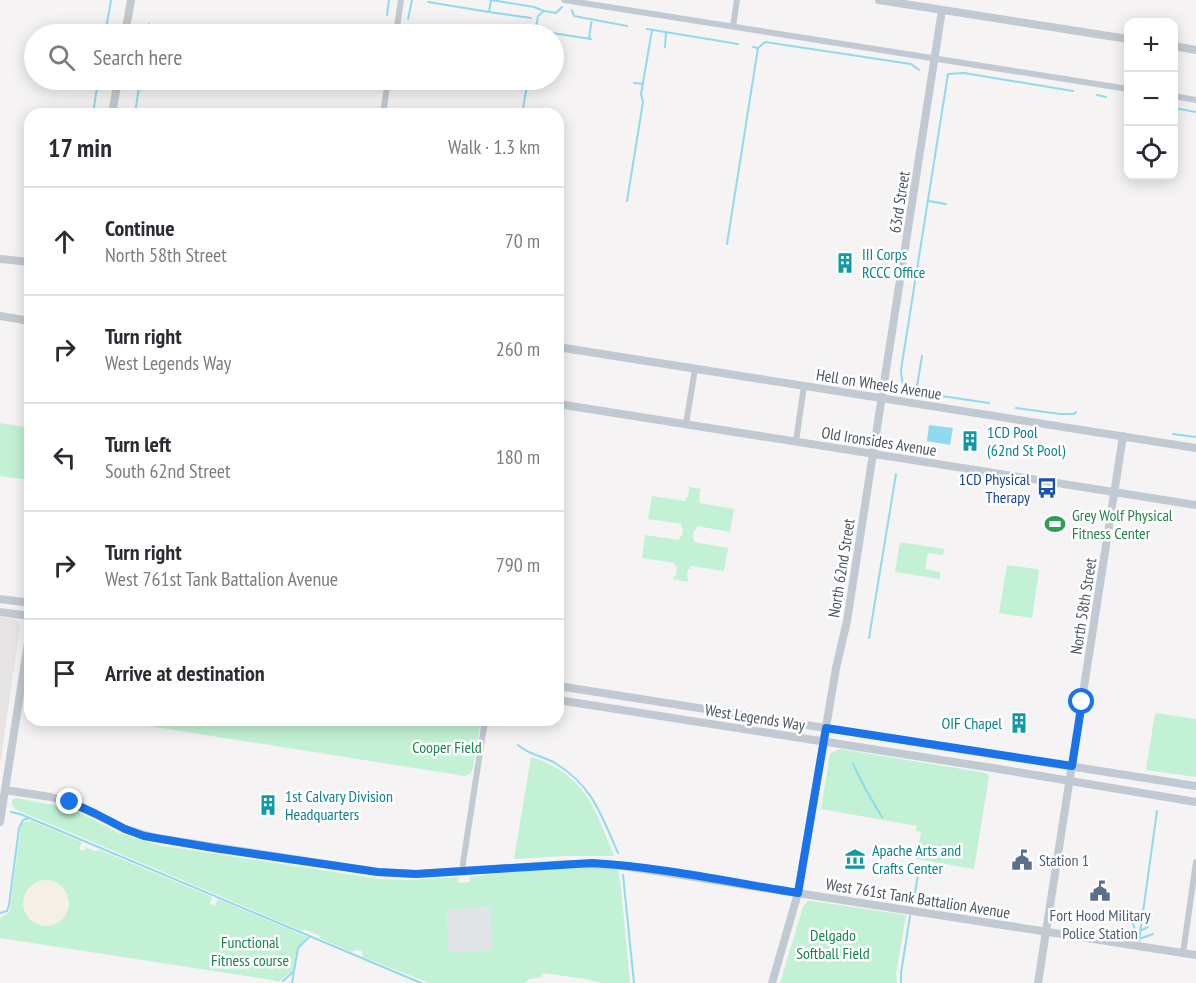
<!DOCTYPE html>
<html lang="en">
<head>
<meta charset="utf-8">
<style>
	body { margin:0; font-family:"PT Sans Narrow",sans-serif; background:#f7f7f7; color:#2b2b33 }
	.controls { position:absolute; right:18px; top:18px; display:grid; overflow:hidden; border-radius:12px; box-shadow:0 3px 15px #0003 }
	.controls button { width:54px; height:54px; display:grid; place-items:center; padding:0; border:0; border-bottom:2px solid #e1e1e2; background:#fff; color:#2b2b33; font:30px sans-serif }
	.stop { position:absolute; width:18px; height:18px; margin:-14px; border:4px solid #1a73e8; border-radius:50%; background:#fff }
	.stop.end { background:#1a73e8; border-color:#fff; box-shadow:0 2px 6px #0008 }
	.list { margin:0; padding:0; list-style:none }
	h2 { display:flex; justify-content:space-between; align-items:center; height:78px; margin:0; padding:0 24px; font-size:26px }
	h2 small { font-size:20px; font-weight:400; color:#7c7c81 }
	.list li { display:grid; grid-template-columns:39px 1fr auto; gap:18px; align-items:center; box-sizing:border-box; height:108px; padding:0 24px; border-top:2px solid #e1e1e2 }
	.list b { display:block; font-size:22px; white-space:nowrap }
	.list p { margin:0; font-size:20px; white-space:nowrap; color:#7c7c81 }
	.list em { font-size:20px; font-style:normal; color:#7c7c81 }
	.icon { flex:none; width:33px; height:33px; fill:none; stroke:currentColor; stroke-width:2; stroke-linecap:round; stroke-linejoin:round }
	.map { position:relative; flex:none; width:1196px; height:983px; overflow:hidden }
	.search { position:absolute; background:#fff; box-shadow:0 3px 15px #0003; left:24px; top:24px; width:540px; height:66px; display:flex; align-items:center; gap:15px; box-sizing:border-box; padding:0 21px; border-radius:33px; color:#7c7c81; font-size:22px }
	.panel { position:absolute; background:#fff; box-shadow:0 3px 15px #0003; left:24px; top:108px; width:540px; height:618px; border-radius:18px }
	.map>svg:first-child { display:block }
</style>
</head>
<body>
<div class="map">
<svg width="1196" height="983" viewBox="0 0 1196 983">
	<rect width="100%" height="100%" fill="#f5f3f3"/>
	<path fill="#e6e4e5" d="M0,616L15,619L19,622L20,627L0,765Z"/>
	<path fill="#e2e4e7" d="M490,907L492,950L449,952L447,910Z"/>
	<path fill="#c3f1d5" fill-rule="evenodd" d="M0,423L30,428V480L0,476Z
		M688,487L702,489L700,491L699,499L700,503L734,509L730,532L697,526L696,530H694L693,538L694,539V542L728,548L724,571L691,566L690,569H688L687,577L688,578V582L673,579L674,576H676L677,567L675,566V563L642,558L645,535L679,540L680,537L682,536L683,528L681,527L682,524L648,519L652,496L685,501L686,498L688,497L689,489Z
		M900,542L944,549L943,555L928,553L925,569L940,572V579L895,572Z
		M1007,565L1037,569L1039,571L1032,618L999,613Z
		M1155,713L1196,719V777L1146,770Z
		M111,720H481L473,768L471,773L465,776Z
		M840,749L986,773L989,776L974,869L916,859L921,832L916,831L917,826L821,809L830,754L835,751Z
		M531,757C585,774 595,808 614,856H566L514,859Z
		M16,798L64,807L78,812L119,833L157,845L379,879L406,880L458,877L459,883L470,882V877C519,871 569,865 618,869L621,887L630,983H602L586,979L542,973V977L529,979L525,983H429L363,957L362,951L355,950L352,952L319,938L320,936L304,929L302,931L15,809L12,804V800ZM490,907L492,950L449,952L447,910Z
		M32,821L82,842L79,849L84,851L86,847L94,851L100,850L212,897L210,904L215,906L218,899L307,937L297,948L293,970L278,982L273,980L0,938V918L7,914L10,910L21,825L25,822Z
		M808,901H812L906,915L896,974L897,983H780L803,907Z"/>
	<path fill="#f5f0e5" d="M23 903a23 23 0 1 1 46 0a23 23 0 1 1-46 0Z"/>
	<path fill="#90daee" d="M929,425L953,428L950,445L927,441Z"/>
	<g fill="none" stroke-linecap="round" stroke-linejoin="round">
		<path stroke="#90daee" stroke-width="2" d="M491,0L534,7L544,11
			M428,2L489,12L491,0
			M572,10L574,16L627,26
			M489,12L531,18
			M387,15L389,0
			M408,19L412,0
			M647,29L738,44
			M539,31L591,39L589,38L592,19
			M105,34L111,0
			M147,34L149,24
			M535,34L538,16L544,11L556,13L562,7
			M665,47L666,33
			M758,48L765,42L911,64L919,70
			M948,74L964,73L1073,91
			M634,83L643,84
			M1097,95L1106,97
			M1174,108L1196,112
			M93,114L98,80
			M135,114L140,80
			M522,114L528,80
			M627,201L643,102L641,94L652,30
			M929,201L946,204
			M727,244L758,48L753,47
			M908,391C902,385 901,378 901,370L948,74
			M916,392L922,356
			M907,395L908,391L989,403
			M1016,408L1060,414H1074L1076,412
			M1173,434L1196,437
			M869,638L896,474
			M518,745C529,755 543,756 555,763C593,786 601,815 618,853
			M853,764L866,790L882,817
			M11,812L20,814L421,983
			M623,875L634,983
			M913,905L918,874
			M0,913L7,911L9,905L19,828L23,820L29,818
			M1131,919L1139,939L1153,934
			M1140,931L1148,927
			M1139,941L1157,811
			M283,981L294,971L298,948L309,937
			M292,983L294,971
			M901,983V973L910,916"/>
		<path stroke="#c1cad2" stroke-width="6" d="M564,0L1128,89
			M733,26L737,0
			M396,34L401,0
			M1174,96L1196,100
			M383,114L388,80
			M686,424L695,369
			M796,441L804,386
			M463,871V863L485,720
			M1183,953L1196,862"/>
		<path stroke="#c1cad2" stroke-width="8" d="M879,0L1128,39
			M125,34L131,0
			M1174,46L1196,50
			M112,114L118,80
			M0,259L30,262
			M0,316L30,321
			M558,347L1196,448
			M558,404L1196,505
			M0,599L30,603
			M0,612L30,616
			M558,686L1196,786
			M558,700L999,769L1196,802
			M5,790L51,797L70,802L96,814L125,829L156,838L378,872L416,874L568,864L617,865L1196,955
			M0,822L30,630
			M772,983L798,893L836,668L847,621L942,10
			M1038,983L1123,436"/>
	</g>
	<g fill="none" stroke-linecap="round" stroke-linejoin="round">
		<path stroke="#1a73e8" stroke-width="8" d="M70,802L96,814L125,829L144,836L214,848L378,872L416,874L592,863C661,867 730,882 798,893L826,728L1072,766L1082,702"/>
	</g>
	<defs>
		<g id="building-bare" transform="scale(1.62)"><path d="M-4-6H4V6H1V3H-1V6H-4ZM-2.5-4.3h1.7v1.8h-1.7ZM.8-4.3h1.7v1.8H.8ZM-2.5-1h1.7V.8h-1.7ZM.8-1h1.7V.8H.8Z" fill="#0f9aa8" stroke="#fff" stroke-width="2.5" paint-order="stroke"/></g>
		<g id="bus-bare" transform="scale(1.62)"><path d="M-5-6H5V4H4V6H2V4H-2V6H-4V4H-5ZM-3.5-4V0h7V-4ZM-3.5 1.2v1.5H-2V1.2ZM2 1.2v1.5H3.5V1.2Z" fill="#1a4fb4" stroke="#fff" stroke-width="2.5" paint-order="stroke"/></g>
		<g id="stadium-bare" transform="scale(1.62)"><path d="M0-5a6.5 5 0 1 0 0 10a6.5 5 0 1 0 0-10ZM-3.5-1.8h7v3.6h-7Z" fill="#2e9e5b" stroke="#fff" stroke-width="2.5" paint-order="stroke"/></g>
		<g id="museum-bare" transform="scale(1.62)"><path d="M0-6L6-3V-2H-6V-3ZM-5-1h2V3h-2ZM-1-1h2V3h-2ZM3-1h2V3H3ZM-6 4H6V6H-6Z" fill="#0f9aa8" stroke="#fff" stroke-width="2.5" paint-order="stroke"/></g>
		<g id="civic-bare" transform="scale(1.62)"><path d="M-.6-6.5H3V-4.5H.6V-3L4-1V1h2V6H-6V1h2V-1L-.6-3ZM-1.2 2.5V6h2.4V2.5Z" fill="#5c6f8a" stroke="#fff" stroke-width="2.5" paint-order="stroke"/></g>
	</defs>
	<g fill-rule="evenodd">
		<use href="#building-bare" x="845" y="263"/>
		<use href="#building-bare" x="970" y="441"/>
		<use href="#bus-bare" x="1047" y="488"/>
		<use href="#stadium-bare" x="1055" y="524"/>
		<use href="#building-bare" x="1019" y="723"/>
		<use href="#building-bare" x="268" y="805"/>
		<use href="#museum-bare" x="855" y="859"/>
		<use href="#civic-bare" x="1022" y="860"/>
		<use href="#civic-bare" x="1100" y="891"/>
	</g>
	<g text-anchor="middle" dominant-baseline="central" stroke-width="5" stroke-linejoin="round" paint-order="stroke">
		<g font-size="16" fill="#4a5661" stroke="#fff">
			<text transform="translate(899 202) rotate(-81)">63rd Street</text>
			<text transform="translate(879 384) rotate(9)">Hell on Wheels Avenue</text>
			<text transform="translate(879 441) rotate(9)">Old Ironsides Avenue</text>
			<text transform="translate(841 568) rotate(-81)">North 62nd Street</text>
			<text transform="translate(1083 606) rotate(-81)">North 58th Street</text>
			<text transform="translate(755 717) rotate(9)">West Legends Way</text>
			<text transform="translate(918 898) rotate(9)">West 761st Tank Battalion Avenue</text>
		</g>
		<g font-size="16" fill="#0d838f" stroke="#fff" text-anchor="start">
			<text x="862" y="254">III Corps<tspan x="862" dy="18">RCCC Office</tspan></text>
			<text x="987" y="432">1CD Pool<tspan x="987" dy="18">(62nd St Pool)</tspan></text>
			<text x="1002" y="723" text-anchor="end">OIF Chapel</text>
			<text x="285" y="796">1st Calvary Division<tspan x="285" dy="18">Headquarters</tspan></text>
			<text x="872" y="850">Apache Arts and<tspan x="872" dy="18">Crafts Center</tspan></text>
		</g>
		<g font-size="16" fill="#164399" stroke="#fff" text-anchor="end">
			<text x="1030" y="479">1CD Physical<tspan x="1030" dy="18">Therapy</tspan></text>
		</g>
		<g font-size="16" fill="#27864d" stroke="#fff" text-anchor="start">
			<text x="1072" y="515">Grey Wolf Physical<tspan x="1072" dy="18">Fitness Center</tspan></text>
		</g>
		<g font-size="16" fill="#17864f" stroke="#fff">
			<text x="447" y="747">Cooper Field</text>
			<text x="833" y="935">Delgado<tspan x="833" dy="18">Softball Field</tspan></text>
			<text x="250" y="942">Functional<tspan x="250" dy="18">Fitness course</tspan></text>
		</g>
		<g font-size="16" fill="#4e5e75" stroke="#fff" text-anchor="start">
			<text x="1039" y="860">Station 1</text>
			<text x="1100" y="915" text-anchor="middle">Fort Hood Military<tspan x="1100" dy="18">Police Station</tspan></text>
		</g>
	</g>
</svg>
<div class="controls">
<button>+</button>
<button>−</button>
<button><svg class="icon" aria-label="locate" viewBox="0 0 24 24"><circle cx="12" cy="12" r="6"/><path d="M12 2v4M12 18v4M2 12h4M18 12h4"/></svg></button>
</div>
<div class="stop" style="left:1082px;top:702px"></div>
<div class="stop end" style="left:70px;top:802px"></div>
<div class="search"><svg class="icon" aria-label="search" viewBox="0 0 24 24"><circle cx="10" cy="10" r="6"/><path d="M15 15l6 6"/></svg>Search here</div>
<section class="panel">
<h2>17 min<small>Walk · 1.3 km</small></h2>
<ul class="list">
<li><svg class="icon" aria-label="ahead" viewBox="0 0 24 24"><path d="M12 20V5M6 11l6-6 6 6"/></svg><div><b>Continue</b><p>North 58th Street</p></div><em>70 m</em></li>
<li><svg class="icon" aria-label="right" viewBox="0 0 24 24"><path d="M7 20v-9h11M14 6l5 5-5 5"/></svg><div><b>Turn right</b><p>West Legends Way</p></div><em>260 m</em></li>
<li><svg class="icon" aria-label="left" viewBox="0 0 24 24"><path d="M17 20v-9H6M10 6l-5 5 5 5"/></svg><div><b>Turn left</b><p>South 62nd Street</p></div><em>180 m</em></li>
<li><svg class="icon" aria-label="right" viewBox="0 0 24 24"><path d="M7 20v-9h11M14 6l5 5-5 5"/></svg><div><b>Turn right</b><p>West 761st Tank Battalion Avenue</p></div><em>790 m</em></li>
<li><svg class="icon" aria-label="arrive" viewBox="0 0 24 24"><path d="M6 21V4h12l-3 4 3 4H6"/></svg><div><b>Arrive at destination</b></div></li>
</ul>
</section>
</div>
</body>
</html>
